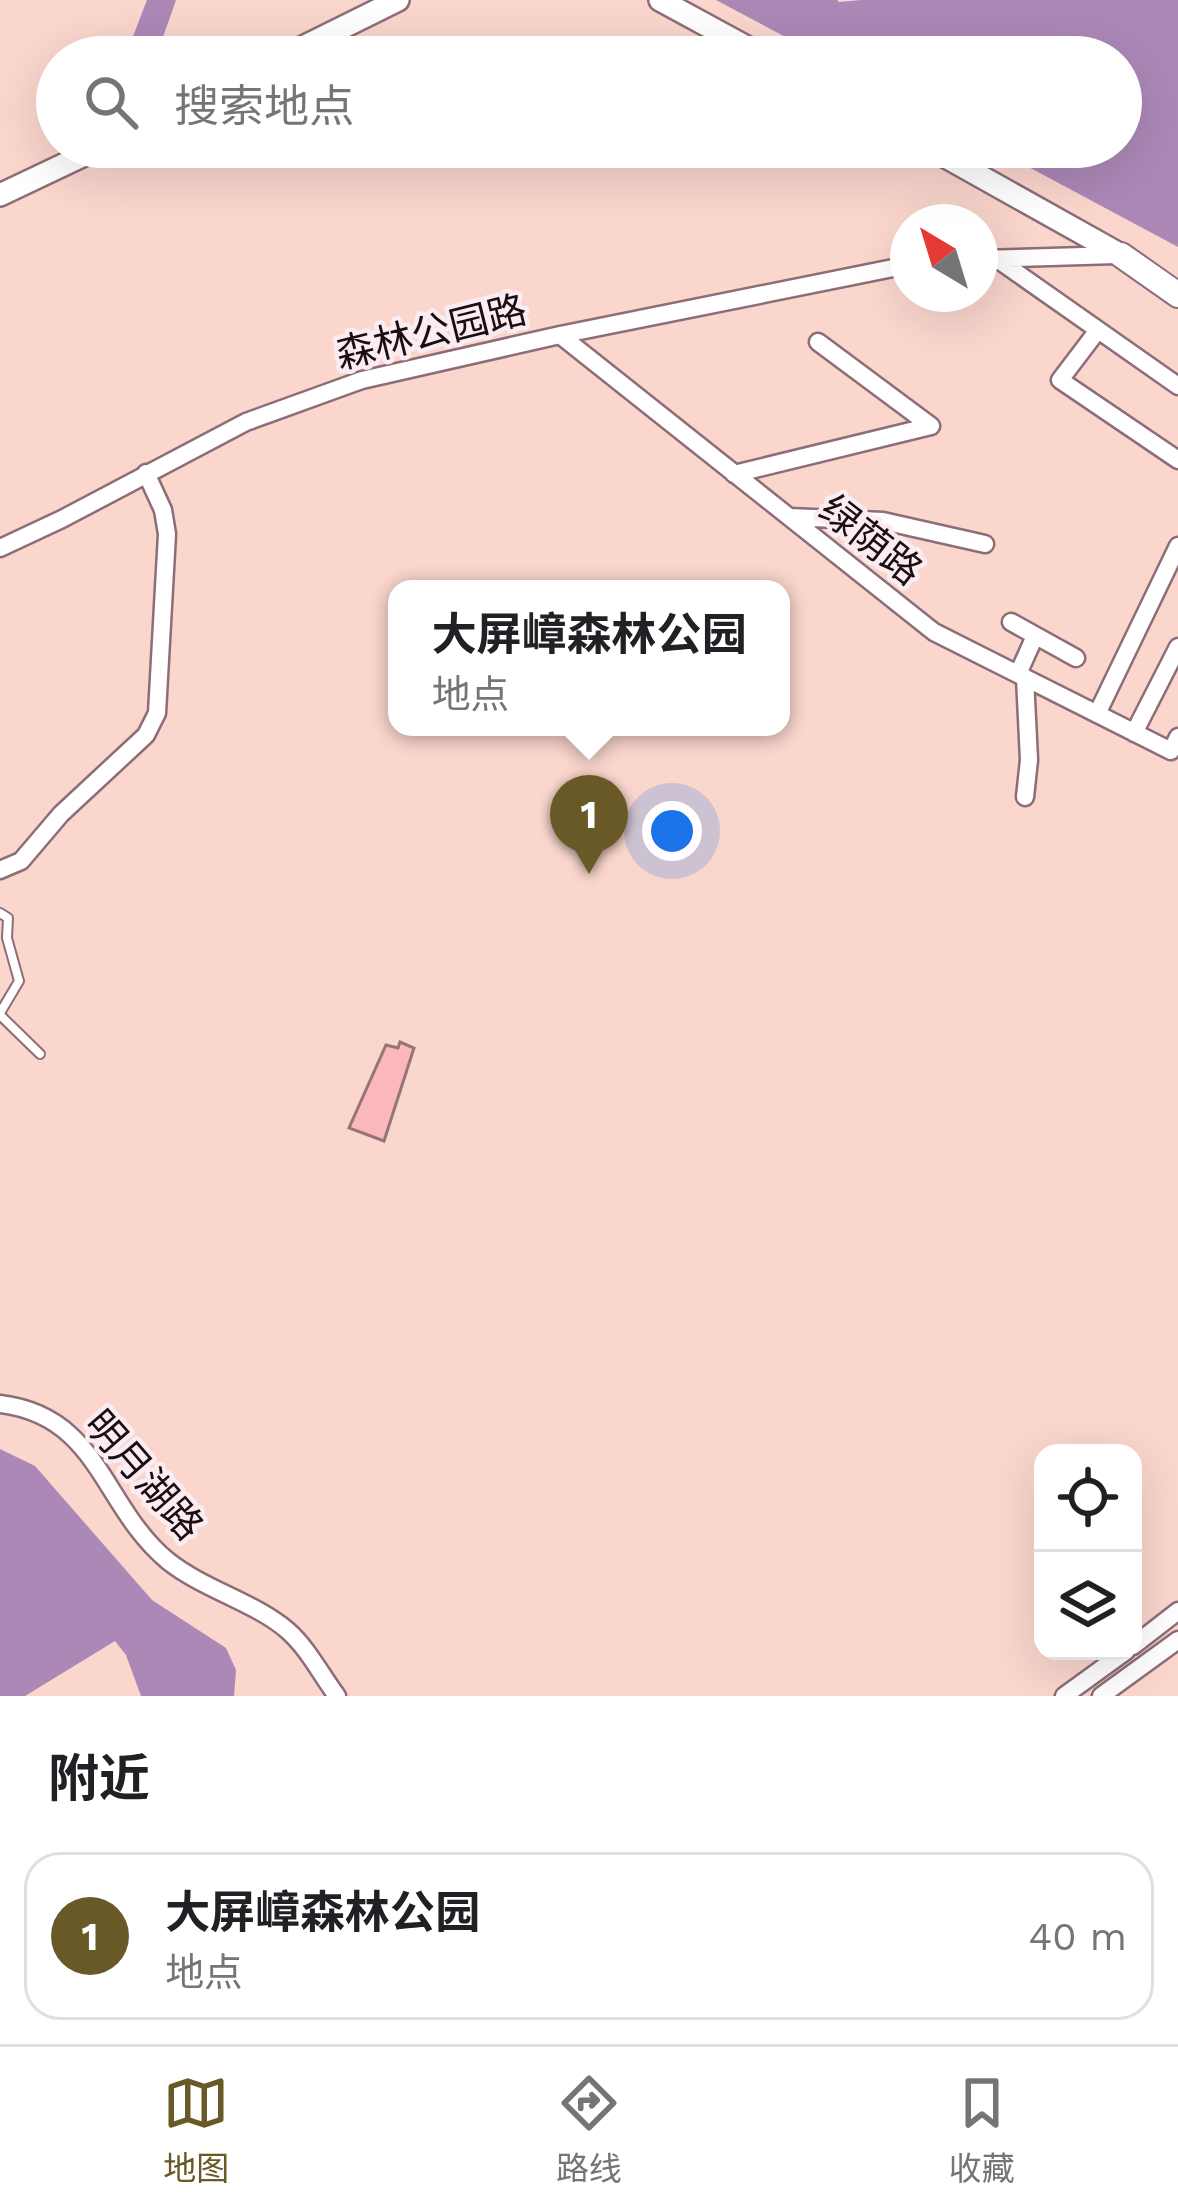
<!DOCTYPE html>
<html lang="zh">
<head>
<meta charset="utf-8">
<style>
	body { margin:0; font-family:"Work Sans","Noto Sans SC",sans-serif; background:#f2f2f2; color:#202124 }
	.controls { position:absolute; right:36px; bottom:36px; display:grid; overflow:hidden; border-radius:24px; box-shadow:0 12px 48px #0002 }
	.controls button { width:108px; height:108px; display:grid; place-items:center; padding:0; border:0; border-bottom:3px solid #e0e0e0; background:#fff; color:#202124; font:60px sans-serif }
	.compass { position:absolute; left:890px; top:204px; width:108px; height:108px; border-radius:50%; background:#fff; box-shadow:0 12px 48px #0002; rotate:322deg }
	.you { position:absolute; left:672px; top:831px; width:42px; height:42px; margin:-30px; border:9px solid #fff; border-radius:50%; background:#1a73e8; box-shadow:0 0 0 18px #1a73e833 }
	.badge { display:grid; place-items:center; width:78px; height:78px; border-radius:50%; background:#695926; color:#fff; font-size:39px; font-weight:700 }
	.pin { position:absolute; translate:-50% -99px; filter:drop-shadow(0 3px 6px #0008) }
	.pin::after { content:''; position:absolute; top:63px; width:42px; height:36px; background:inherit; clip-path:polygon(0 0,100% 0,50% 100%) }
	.popup { position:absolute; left:388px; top:580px; width:402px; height:156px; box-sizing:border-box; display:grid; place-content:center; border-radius:24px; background:#fff; filter:drop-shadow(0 3px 9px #0005); font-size:39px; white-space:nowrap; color:#757577 }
	.popup b { font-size:45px; color:#202124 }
	.popup::after { content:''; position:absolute; left:50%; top:100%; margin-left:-24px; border:24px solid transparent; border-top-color:#fff }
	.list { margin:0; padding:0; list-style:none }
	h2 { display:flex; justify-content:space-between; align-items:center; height:156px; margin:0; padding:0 48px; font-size:51px }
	h2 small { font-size:39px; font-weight:400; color:#757577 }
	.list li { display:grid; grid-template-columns:78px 1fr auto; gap:36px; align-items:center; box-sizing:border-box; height:168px; margin:0 24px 24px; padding:0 24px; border:3px solid #e0e0e0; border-radius:36px }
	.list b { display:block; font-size:45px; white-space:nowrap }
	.list p { margin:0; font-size:39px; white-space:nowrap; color:#757577 }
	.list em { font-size:39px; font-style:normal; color:#757577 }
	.icon { flex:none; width:66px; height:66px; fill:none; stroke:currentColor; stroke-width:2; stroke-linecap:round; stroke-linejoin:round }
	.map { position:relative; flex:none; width:1178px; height:1696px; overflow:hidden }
	.search { position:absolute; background:#fff; box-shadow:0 12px 48px #0002; left:36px; right:36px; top:36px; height:132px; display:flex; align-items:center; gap:30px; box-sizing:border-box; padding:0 42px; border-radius:66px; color:#757577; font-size:45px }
	.sheet { height:348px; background:#fff }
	nav { display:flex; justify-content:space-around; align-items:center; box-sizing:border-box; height:168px; border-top:3px solid #e0e0e0; background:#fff; font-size:33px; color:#757577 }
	nav a { display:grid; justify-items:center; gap:6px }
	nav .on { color:#695926 }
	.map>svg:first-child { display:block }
</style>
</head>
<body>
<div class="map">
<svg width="1178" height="1696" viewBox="0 0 1178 1696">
	<rect width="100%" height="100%" fill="#fbecf1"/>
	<path fill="#fad6cd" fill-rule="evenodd" d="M0,0H1178V1696H0ZM57,57H1121V147H57ZM908,222H980V294H908ZM397,589H781V727H397ZM1043,1453H1133V1651H1043Z"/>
	<path fill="#ac88b7" d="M147,0H176L156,57H125Z
		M716,0H837L839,2L861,0H1178V247L991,147H1121V57H823Z
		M0,1449L35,1466L152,1600L226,1648L236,1670L234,1696H141L126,1655L115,1641L25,1696H0Z"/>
	<path fill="#fbb8bc" stroke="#977577" stroke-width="3" d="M400,1042L414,1048L384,1141L349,1128L386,1045L398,1048Z"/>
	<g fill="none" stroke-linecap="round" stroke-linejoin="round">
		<g stroke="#8d6d78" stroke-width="12">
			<path id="service" d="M0,913L8,918L7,938L19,981L0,1013
				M0,1015L40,1054"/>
		</g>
		<g stroke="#8d6d78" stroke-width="21">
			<path id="minor" d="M980,259L1117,255
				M997,259L1178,386
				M1098,330L1060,380L1178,460
				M560,335L934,632L1171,751L1178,737
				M734,474L931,426L818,342
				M790,517L883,521L985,544
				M0,548L62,519L246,422L362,380L560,335L908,265
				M1011,622L1076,658
				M1018,674L1035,636
				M1097,714L1178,546
				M1134,733L1178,647
				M1025,797L1029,760L1025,678
				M0,870L21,861L61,814L146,735L157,713L167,534L163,510L146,473
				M0,1404C100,1416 102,1507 168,1561C203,1589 256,1603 287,1630C308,1648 321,1675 337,1696
				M1133,1646L1178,1611
				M1064,1696L1126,1651
				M1101,1696L1178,1640"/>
		</g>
		<g stroke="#8d6d78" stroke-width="26">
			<path id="tertiary" d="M660,0L765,57
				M283,57L398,0
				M928,147L1121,255
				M0,195L101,147"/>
		</g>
		<g stroke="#8d6d78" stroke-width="28">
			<path id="secondary" d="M1121,255L1178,295"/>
		</g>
		<use href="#service" stroke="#fff" stroke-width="8"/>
		<use href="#minor" stroke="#fff" stroke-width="16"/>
		<use href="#tertiary" stroke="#fff" stroke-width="21"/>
		<use href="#secondary" stroke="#fff" stroke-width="24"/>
	</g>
	<g text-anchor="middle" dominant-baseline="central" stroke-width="9" stroke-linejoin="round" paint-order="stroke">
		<g font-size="39" fill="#190e12" stroke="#fbecf1">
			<text transform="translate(431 332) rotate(-14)">森林公园路</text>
			<text transform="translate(871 540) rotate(38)">绿荫路</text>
			<text transform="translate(144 1475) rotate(49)">明月湖路</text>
		</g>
	</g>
</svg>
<div class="controls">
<button><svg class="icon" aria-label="locate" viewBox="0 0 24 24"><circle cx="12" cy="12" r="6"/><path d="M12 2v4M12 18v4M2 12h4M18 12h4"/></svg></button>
<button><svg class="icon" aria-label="layers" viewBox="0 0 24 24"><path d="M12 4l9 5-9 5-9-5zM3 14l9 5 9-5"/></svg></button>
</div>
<svg class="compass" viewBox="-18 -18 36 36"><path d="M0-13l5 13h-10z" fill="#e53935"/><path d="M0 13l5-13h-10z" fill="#757577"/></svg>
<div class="you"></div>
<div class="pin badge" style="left:589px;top:874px">1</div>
<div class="popup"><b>大屏嶂森林公园</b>地点</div>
<div class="search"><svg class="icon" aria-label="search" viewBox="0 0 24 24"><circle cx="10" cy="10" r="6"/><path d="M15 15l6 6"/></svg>搜索地点</div>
</div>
<section class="sheet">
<h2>附近<small></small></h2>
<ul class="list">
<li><span class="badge">1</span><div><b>大屏嶂森林公园</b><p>地点</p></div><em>40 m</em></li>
</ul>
</section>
<nav>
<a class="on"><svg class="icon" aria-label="map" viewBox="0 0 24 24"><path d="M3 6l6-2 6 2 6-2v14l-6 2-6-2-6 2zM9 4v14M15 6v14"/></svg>地图</a>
<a><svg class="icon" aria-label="directions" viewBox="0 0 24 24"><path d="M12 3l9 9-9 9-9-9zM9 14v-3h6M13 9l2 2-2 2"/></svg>路线</a>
<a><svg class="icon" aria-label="saved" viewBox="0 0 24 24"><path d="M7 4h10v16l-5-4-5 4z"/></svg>收藏</a>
</nav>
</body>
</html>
